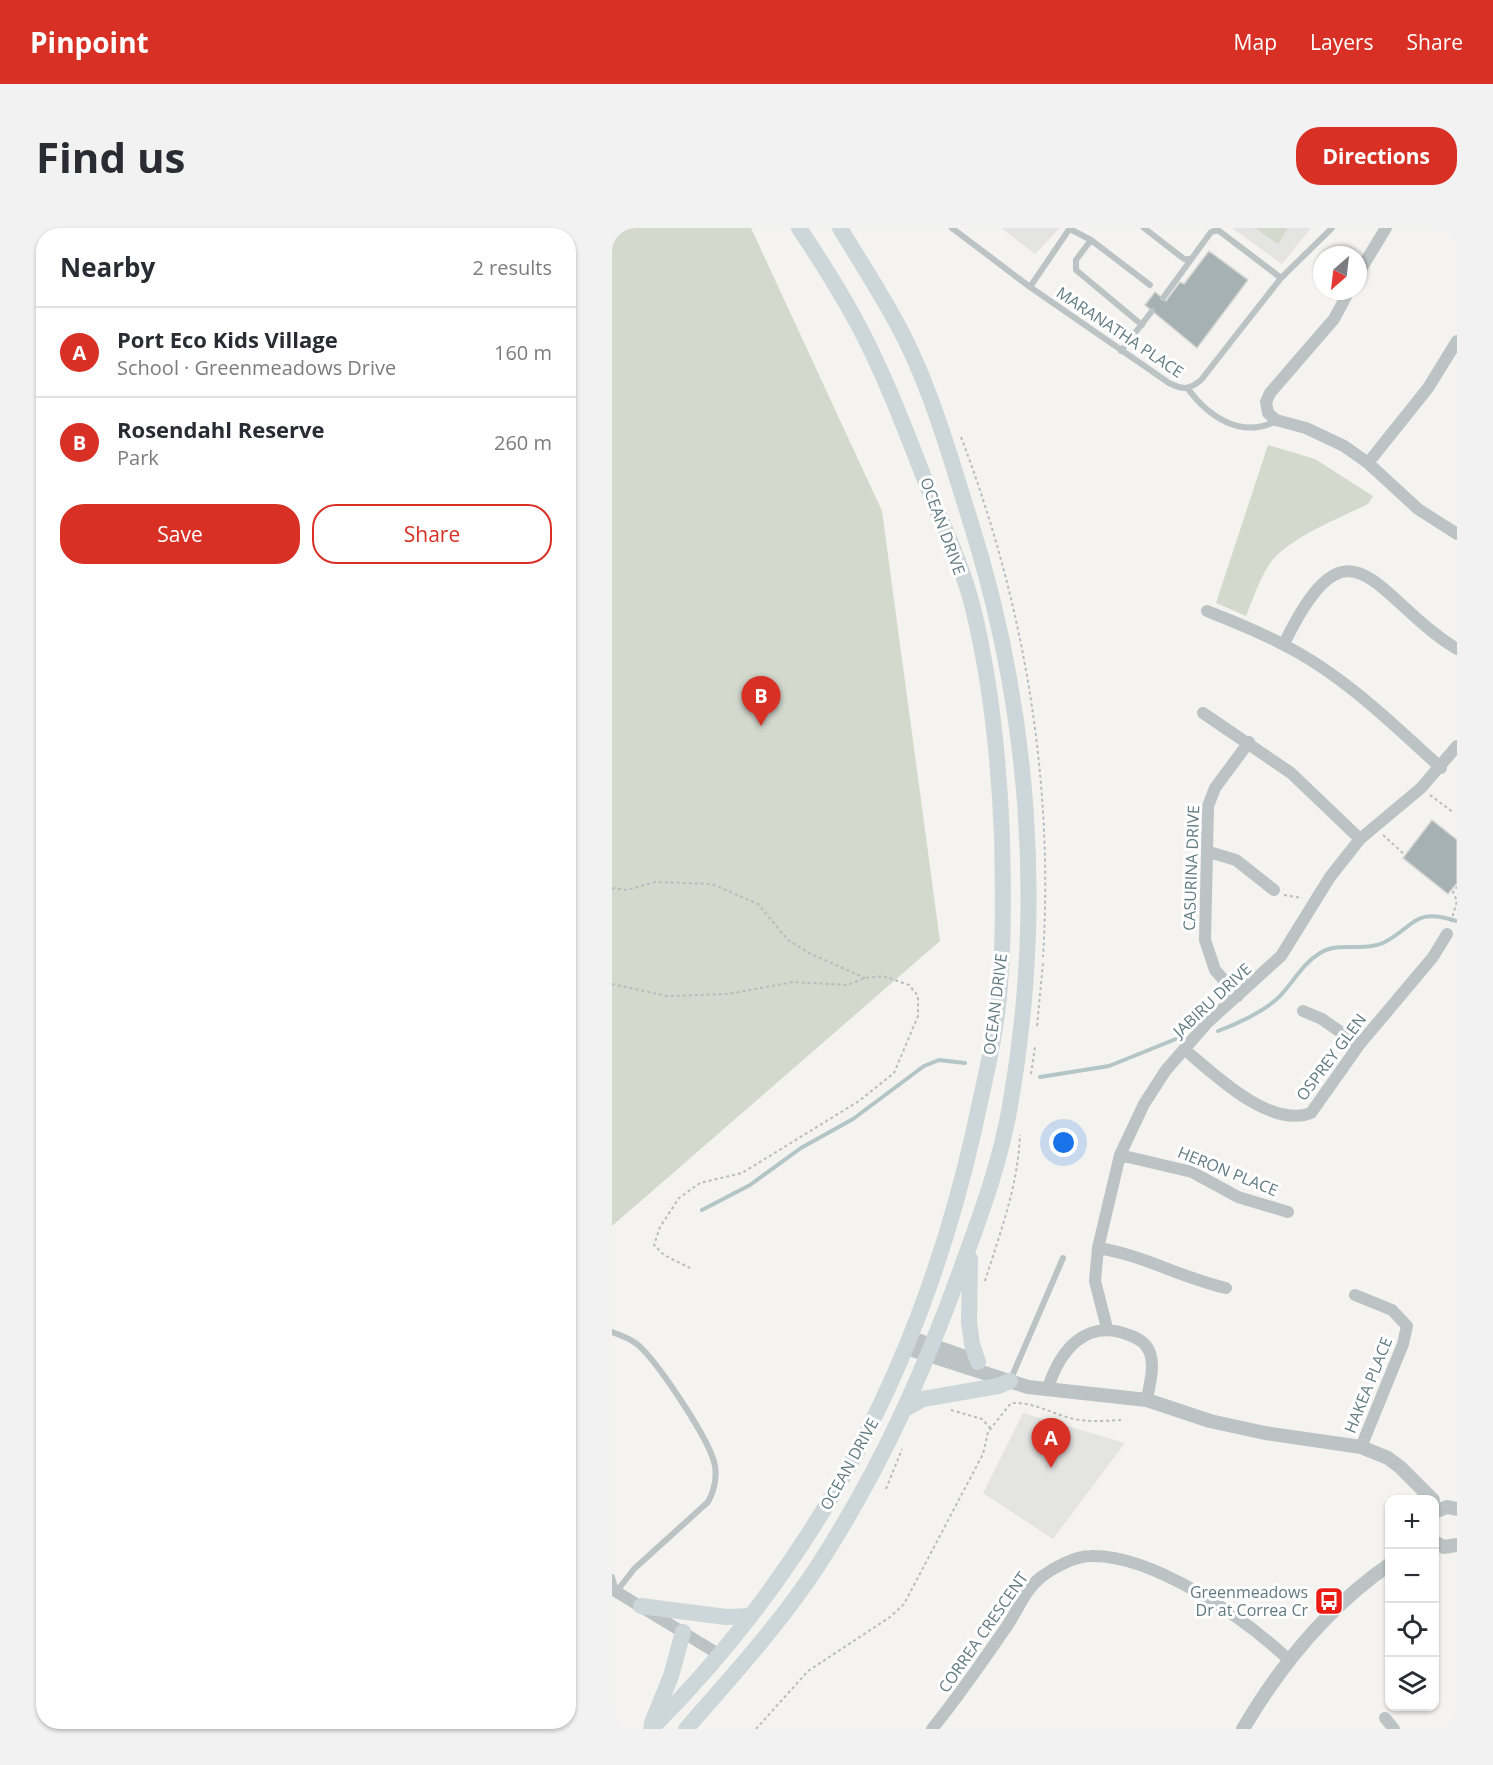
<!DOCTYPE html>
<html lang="en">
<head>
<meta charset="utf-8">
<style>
	body { margin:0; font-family:"Open Sans",sans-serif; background:#f2f2f3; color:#2b2b33 }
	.controls { position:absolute; right:18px; bottom:18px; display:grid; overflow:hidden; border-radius:12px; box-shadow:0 2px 4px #0004 }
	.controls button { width:54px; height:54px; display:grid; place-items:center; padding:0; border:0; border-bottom:2px solid #e1e1e2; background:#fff; color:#2b2b33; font:30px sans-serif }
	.compass { position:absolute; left:701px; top:18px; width:54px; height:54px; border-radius:50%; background:#fff; box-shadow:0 2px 4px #0004; rotate:208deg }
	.you { position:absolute; left:452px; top:915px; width:21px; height:21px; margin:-15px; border:4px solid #fff; border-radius:50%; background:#1a73e8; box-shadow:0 0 0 9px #1a73e833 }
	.badge { display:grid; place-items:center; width:39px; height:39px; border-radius:50%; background:#d93025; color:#fff; font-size:20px; font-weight:700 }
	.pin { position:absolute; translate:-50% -50px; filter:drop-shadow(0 2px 3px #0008) }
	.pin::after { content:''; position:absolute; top:32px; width:21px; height:18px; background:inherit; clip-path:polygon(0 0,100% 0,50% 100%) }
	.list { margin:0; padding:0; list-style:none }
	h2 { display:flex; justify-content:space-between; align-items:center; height:78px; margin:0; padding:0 24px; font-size:26px }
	h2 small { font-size:20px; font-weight:400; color:#7c7c81 }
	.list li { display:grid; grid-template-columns:39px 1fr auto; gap:18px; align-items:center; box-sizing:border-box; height:90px; padding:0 24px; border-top:2px solid #e1e1e2 }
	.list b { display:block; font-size:22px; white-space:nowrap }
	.list p { margin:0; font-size:20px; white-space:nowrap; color:#7c7c81 }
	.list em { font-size:20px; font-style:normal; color:#7c7c81 }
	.actions { display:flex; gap:12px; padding:18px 24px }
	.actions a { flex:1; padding:14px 0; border:2px solid #d93025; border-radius:24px; text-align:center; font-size:21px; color:#d93025 }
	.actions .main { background:#d93025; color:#fff }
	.icon { flex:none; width:33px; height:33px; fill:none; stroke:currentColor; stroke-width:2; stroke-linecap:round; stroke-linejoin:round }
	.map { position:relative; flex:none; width:845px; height:1501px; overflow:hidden; border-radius:24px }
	header { display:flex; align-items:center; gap:36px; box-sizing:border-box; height:84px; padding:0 30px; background:#d93025; color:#fff }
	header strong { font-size:28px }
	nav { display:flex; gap:33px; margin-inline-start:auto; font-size:21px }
	.intro { display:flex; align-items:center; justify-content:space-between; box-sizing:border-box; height:144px; padding:0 36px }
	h1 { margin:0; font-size:42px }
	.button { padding:15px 27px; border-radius:24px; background:#d93025; color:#fff; font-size:21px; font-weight:700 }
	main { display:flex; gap:36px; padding:0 36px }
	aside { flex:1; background:#fff; border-radius:24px; box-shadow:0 2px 4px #0004 }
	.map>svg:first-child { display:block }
</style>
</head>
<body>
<header>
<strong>Pinpoint</strong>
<nav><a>Map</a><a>Layers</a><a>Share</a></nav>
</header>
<div class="intro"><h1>Find us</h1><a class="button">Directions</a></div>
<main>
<aside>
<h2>Nearby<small>2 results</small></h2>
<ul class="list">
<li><span class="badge">A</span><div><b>Port Eco Kids Village</b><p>School · Greenmeadows Drive</p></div><em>160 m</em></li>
<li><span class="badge">B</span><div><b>Rosendahl Reserve</b><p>Park</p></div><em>260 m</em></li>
</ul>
<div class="actions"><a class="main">Save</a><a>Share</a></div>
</aside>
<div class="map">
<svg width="845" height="1501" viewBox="0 0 845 1501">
	<rect width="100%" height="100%" fill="#f4f3ef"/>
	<path fill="#e4e5e3" d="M389,0H448L423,26Z
		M620,0H699L670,36Z
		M411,1185L513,1215L441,1311L371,1265Z"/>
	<path fill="#d4d9ce" d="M0,0H139L270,283L328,713L0,998Z
		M643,0H676L666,16Z
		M656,217L703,231L761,268L756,276C728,290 673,311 657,337C647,352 641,371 634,388L604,375Z"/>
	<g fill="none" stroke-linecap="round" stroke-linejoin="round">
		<path stroke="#b3c5c6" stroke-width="4" d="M606,803C627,795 651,784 667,769C681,755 690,736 708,725C727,713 751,724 771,715C804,698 801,679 845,693
			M428,849L497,838L564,811
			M90,982L138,957L189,920L241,891L312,838L327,832L353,835"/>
	</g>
	<path fill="#a5b1b3" stroke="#d5d4d2" stroke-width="1.5" d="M597,23L636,52L585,120L533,77L543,64L554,73L568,54L572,56Z
		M820,592L845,612V655L836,666L791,630Z"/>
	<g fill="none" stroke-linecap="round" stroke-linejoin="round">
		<path stroke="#b8bcbe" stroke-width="2" stroke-dasharray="3 3" stroke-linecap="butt" d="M349,209C412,375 442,551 431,729
			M818,567L842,585
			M771,607L793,627
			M0,660L15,662L43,654L100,656L146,676L176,712L197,725L253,750
			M672,667L690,670
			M839,694L845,673L841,664L845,659
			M0,756L55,768L116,766L181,754L236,757L253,750L271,748L297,757L306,768V788L282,845L247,873L130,945L88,955L67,970L48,999L42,1017L52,1027L78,1040
			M425,798L431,735
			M419,846L423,819
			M373,1053C388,1005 406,958 408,907
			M339,1182L370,1191L379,1201
			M274,1261L290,1221
			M144,1501L196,1443L278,1389L292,1376L371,1226L376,1204L399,1175C423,1174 440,1186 462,1191C478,1194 493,1193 509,1192"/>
		<path stroke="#bcc3c5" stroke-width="6" d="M340,0L418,59L557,155C571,162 577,162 589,152L669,50L720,0
			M532,0L572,31H577
			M458,1L479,12L538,57
			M479,12L464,32V42L530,97
			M418,59L458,0
			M551,70L599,4L606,2L669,50
			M509,123L540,83
			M576,161C597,189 629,211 664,193
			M0,1104C9,1107 17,1110 25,1116C45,1133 99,1213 103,1238C105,1251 102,1263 96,1274L22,1341L5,1363
			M401,1146L451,1030
			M0,1349L4,1363"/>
		<path stroke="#bcc3c5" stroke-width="12" d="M746,46L774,0
			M737,63L722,91L658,165L654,174L656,185L664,192L694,200L732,218L756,235L806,281L845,306
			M756,235L816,160L845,113
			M595,383C620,393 646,403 670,416C730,446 780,495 829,540
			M672,416C739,277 763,371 845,421
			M591,485L679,545L748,611
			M597,624L624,632L662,662
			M626,768L603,742L593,712L596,578L603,560L637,514
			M691,783L710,791L747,817
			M572,821C601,845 657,901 699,885L747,817L821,729L835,706
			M508,927L580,944L626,969L676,984
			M486,1020C531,1027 570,1050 614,1060
			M743,1067L780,1082L795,1098L791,1116L749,1219
			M495,1100L483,1053L486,1020L508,927L532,876L554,842L595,795L669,728L718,649L748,611L809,560L845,518
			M436,1160C448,1122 474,1090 517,1107C526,1110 535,1116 538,1125C543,1139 537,1158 535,1172
			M0,1361L108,1427
			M773,1490L782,1501
			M320,1501C347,1468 371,1433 395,1398C406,1382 413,1362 429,1349C441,1340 463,1328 478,1328C541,1326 632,1390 676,1431"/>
		<path stroke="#bcc3c5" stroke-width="14" d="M300,1110L359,1131
			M295,1120L416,1159L535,1172L598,1193L653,1205L749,1219L776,1230L788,1239L821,1272
			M822,1284L835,1279L845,1281
			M822,1314L832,1319L845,1317
			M631,1501C669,1436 716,1379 778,1336"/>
		<path stroke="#cdd6d8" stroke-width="16" d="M358,1031L357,1094L360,1116L366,1134
			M293,1181L311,1171L386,1158L398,1153
			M29,1378L114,1389L139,1388
			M40,1495L59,1448L71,1404
			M39,1501C207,1333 310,1133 362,902C372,854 385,805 388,756C392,707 391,658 390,608C387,533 379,454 361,380C351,340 333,302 318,265C295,206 273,146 243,91C226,60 207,30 187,0
			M74,1501C120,1448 169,1395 207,1336C271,1237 315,1137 354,1027C372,978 389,930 398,878C433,681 418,480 357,289C339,231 321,168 294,113C275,74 250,37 228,0"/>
	</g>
	<defs>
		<g id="bus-square" transform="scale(1.5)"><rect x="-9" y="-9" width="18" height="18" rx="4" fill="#ed1b16" stroke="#fff"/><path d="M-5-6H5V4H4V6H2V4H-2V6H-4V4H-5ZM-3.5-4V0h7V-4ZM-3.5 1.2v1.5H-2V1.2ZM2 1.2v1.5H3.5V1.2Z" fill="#fff"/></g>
	</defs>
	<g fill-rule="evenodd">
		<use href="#bus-square" x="717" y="1373"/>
	</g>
	<g text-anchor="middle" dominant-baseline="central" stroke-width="6" stroke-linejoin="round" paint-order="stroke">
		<g font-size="16" fill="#617a82" stroke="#fff">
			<text transform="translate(508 104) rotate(34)">MARANATHA PLACE</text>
			<text transform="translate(331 298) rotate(70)">OCEAN DRIVE</text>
			<text transform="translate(579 640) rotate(-88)">CASURINA DRIVE</text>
			<text transform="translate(600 772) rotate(-43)">JABIRU DRIVE</text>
			<text transform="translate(383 776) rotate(-83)">OCEAN DRIVE</text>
			<text transform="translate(719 829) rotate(-53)">OSPREY GLEN</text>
			<text transform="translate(616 943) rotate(22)">HERON PLACE</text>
			<text transform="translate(756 1157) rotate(-68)">HAKEA PLACE</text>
			<text transform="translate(237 1236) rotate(-61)">OCEAN DRIVE</text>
			<text transform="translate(371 1404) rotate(-55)">CORREA CRESCENT</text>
		</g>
		<g font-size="16" fill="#617a82" stroke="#fff" text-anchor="end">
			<text x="696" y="1364">Greenmeadows<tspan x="696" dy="18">Dr at Correa Cr</tspan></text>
		</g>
	</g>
</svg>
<div class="controls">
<button>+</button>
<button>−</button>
<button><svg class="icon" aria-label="locate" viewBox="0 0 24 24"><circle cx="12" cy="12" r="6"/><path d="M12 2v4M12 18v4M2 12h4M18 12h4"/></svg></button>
<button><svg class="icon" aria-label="layers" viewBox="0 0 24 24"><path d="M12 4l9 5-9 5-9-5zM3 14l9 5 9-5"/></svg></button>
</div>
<svg class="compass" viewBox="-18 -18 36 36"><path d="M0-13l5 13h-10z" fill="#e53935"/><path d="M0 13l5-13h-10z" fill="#7c7c81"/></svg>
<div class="you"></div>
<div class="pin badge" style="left:439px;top:1240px">A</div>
<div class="pin badge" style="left:149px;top:498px">B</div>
</div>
</main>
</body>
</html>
